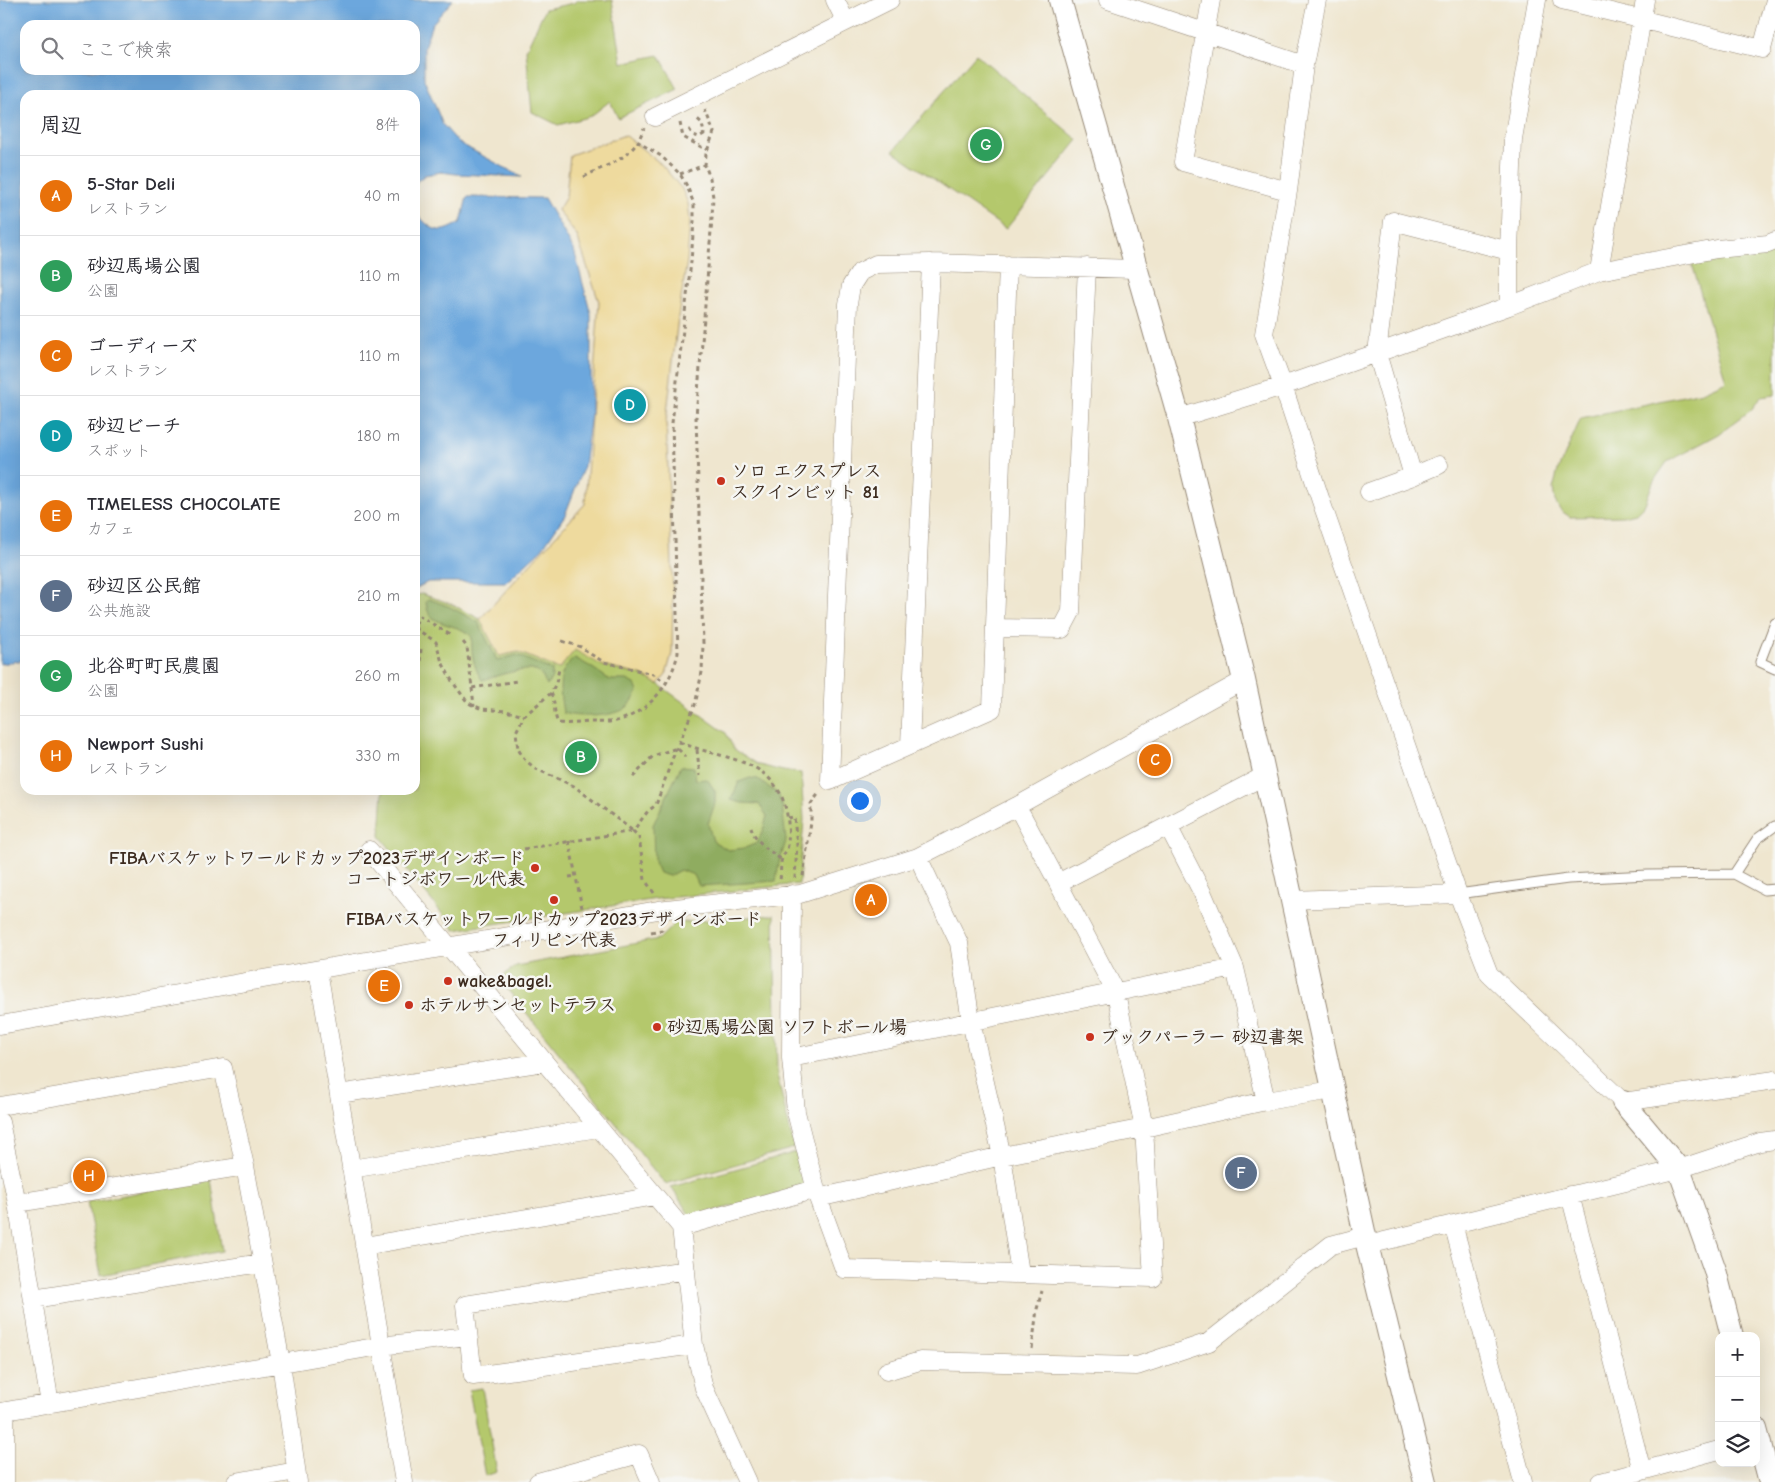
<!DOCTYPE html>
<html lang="ja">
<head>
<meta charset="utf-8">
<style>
	body { margin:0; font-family:"Comic Neue","Klee One",sans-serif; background:#f2f2f3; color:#2b2b33 }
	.controls { position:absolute; right:15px; bottom:15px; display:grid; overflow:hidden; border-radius:10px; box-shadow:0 5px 20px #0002 }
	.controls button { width:45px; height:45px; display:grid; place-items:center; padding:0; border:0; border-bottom:1px solid #e1e1e2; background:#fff; color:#2b2b33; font:25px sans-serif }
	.you { position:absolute; left:859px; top:800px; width:18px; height:18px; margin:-12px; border:4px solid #fff; border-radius:50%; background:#1a73e8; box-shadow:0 0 0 8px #1a73e833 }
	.badge { display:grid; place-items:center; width:32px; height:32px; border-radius:50%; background:#c8321e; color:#fff; font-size:16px; font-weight:700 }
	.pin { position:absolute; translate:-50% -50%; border:2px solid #fff; box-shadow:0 1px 5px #0006 }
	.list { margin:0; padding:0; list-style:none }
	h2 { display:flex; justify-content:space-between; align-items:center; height:65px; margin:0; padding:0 20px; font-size:21px }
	h2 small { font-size:16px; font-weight:400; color:#7c7c81 }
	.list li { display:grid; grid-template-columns:32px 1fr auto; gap:15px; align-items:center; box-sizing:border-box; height:80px; padding:0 20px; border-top:1px solid #e1e1e2 }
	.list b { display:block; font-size:19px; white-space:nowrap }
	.list p { margin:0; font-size:16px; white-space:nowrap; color:#7c7c81 }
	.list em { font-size:16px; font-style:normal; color:#7c7c81 }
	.icon { flex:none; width:28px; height:28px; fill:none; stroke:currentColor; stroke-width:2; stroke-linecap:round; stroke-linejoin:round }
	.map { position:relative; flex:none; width:1775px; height:1482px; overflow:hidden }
	.search { position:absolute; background:#fff; box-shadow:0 5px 20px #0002; left:20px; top:20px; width:400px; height:55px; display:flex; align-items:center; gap:12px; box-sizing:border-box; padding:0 18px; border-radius:15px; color:#7c7c81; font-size:19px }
	.panel { position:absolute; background:#fff; box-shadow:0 5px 20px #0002; left:20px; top:90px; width:400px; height:705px; border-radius:15px }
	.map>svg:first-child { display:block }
</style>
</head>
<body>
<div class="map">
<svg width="1775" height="1482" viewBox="0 0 1775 1482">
	<rect width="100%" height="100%" fill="#f6f6f2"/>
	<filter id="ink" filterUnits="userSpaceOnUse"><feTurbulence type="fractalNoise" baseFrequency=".02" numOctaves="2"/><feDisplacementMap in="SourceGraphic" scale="10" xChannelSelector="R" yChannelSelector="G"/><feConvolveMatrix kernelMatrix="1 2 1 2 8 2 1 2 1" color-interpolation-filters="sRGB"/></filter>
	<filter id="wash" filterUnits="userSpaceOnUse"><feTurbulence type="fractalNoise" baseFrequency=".0096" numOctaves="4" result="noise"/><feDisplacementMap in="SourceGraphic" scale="20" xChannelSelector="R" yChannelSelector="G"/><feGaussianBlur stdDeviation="1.12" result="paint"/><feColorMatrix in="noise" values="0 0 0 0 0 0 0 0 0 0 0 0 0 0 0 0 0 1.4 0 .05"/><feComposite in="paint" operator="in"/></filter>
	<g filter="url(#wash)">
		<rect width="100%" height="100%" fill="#efe6cf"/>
		<path fill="#b4c86c" stroke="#787945" d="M577,0H612L622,63L659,55L678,89L618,118L610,101L591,116L558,125L532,112L526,50L545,9L574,3Z
			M976,54L1078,140L1006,229L893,151Z
			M1775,244V395L1761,397L1751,410L1719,434L1667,462L1653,482L1645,504L1636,513L1623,516L1570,517L1560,510L1555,501L1553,489L1558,470L1581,418L1702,392L1726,381L1691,260Z
			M422,594L451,604L480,619L499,656L518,652L559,669L575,650L620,671L641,675L658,684L726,733L734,749L759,765L783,771L801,773L804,819L799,884L657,899L455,930L380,836L383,790H415V595Z
			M774,915L777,1075L794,1148L665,1184L499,979L516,966L659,939L675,923Z
			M796,1152L805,1187L691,1217L671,1187Z
			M211,1179L222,1251L101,1275L87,1202Z
			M482,1388L497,1472L485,1476L469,1390Z"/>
		<path fill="#8fac60" stroke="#656b3f" d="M429,599L450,607L478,622L497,660L517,655L552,670V677L547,686C545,682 543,676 539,673C529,664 495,677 482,680C473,666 471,653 472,637C458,621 426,629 426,601Z
			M575,658L591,667L610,680H627L635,684L638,692C634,698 631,704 626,708C614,717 576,718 563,713C560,692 555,672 575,658Z
			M681,766L694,767L696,780L707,779L715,791V803L708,824L713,841L728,850L745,848L757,843L763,830L767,816L759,804L742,803L731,800L739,782L750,778L758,779L778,794L782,804L786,841L779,863L776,881L699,886L694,875L680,870L669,876L659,873L654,862L653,825Z"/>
		<path fill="#eeda9e" stroke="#94825e" d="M625,135L661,164L682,189L688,203L690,220L687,261L678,317L666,421L673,591L672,653L666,675L658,684L641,675L603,666L575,650L559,669L518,652L499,656L480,619L585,504L599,302L577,236L558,210L566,197L570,155Z"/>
		<path fill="#6ca7dd" stroke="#54687e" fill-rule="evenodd" d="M0,0H453L432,24L424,47V79L443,125L459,143L522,177L456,174L441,172L425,175L416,182L415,186V95H25V660L0,664ZM25,25H415V70H25Z
			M467,197L544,198L574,250L591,314V414L584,466L565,515L542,549L506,582H428L415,589V212C432,230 438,237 461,222Z"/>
	</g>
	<g filter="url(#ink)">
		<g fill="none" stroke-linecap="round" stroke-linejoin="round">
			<g stroke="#958876" stroke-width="11">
				<path id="service" d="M1775,623L1760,662L1775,669
					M1734,874L1757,839L1775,826
					M1458,894L1568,879L1648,875L1734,874L1764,890L1775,889"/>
			</g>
			<g stroke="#958876" stroke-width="19">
				<path id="minor" d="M835,0L846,22
					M1108,0L1304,65
					M1211,0L1183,162L1288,191
					M1317,0L1304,65L1288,191L1264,334L1283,386L1321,501L1458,894L1489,974L1623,1102L1775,1080
					M1562,0L1762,49L1775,0
					M655,117L890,0
					M1008,265L992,709L830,781L848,304L851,286L860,272L876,264L931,263L1135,269
					M1599,271L1645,0
					M1509,306V251L1513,139L1537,0
					M1179,418L1283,386L1377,353L1509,306L1599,271L1717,249L1768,244L1775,241
					M1413,476L1377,353L1393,221L1509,251
					M1369,492L1413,476L1439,465
					M995,628L1062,629L1071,612L1087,267
					M910,745L931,263
					M1017,806L1058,883L1264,776
					M1168,826L1203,894L1235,968L1266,1101
					M369,850L681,1227L694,1345L704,1388L747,1482
					M918,857L959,943L971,1022L1002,1156L1020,1273
					M792,894L791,1058L796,1112L818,1198L844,1269L1153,1278L1144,1128L1116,993L1058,883
					M1292,900L1458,894
					M318,970L404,1482
					M0,1025L658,910L800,894L918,857L1017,806L1244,680
					M791,1058L1235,968
					M339,1094L544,1062
					M0,1106L223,1068L245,1166L281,1363L298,1482
					M0,1122L17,1203L50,1404
					M351,1169L598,1128
					M1570,1195L1642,1471
					M818,1198L1002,1156L1144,1128L1266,1101L1333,1090
					M17,1203L245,1166
					M1453,1224L1523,1482
					M681,1227L816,1189
					M1368,1245L1679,1169L1760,1142L1775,1140
					M364,1246L655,1196
					M686,1270L465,1305L473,1376L694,1345
					M33,1299L262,1263
					M887,1371L920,1361L1137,1366L1209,1342L1331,1245L1365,1236
					M0,1412L380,1346L468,1336
					M5,1482V1412
					M236,1482L296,1471
					M538,1482L639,1454L651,1482
					M1601,1482L1719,1450"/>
			</g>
			<g stroke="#958876" stroke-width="24">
				<path id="tertiary" d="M1060,0L1179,418L1244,680L1365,1236L1425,1482
					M1623,1102L1679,1169L1715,1270L1732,1336
					M1756,1429L1770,1482"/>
			</g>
			<path stroke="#958876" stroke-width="3" stroke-dasharray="4 4" stroke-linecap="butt" d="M680,123L683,137L707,150
				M689,129L693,135L699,137L704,134L702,123L695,117
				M680,174L705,165
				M584,177C605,165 622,163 638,142
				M415,624L420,616L452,636
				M415,628L436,642L442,662L452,681L468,703L482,709L506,711L524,716
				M562,641L581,647L592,655L604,662L653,674L667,683
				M463,642L467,647L472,688L517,681
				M420,661L421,649
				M472,688L474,706
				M551,693C556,703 553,713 558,723C568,724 578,723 589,722C599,722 611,723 620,720C651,710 671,684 678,653L672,423L691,262L694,221V204L687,186L680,174L661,156L638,142L644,128
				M680,742C700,751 721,754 742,762C780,775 791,807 788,844C788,850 784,853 782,858C780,865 781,874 780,881
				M697,750L700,776
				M633,777L653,756L677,748L686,757
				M788,818L794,817L797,845L795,878
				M751,827C755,842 770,851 782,860
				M569,841L582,908
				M524,849L633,831L574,786L536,769L525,760L518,749L516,732L524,716L551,693L556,683L559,669
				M803,876L811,822V804L819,793
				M569,877L576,876
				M654,893L645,880L639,837L633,831L648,811L656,805L673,757L695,705L702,672L703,643L696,417L712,218L713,197L710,178L705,165L706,154L714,132L705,110
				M651,932L662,930V926
				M1032,1349L1037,1309L1042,1291"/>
			<use href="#service" stroke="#fff" stroke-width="9"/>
			<use href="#minor" stroke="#fff" stroke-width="18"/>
			<use href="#tertiary" stroke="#fff" stroke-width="22"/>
		</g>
	</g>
	<g fill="#c8321e" stroke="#f6f6f2" stroke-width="2">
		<circle cx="721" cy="481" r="5"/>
		<circle cx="535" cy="868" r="5"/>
		<circle cx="554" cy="900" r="5"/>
		<circle cx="448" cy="981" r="5"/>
		<circle cx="409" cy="1005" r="5"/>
		<circle cx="657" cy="1027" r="5"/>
		<circle cx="1090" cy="1037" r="5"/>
	</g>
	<g text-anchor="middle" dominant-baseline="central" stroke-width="5" stroke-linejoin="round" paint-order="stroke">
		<g font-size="18" font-weight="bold" fill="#3b2a1e" stroke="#f6f6f2" text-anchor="start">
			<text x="731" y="471">ソロ エクスプレス<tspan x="731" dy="21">スクインビット 81</tspan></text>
			<text x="525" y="858" text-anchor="end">FIBAバスケットワールドカップ2023デザインボード<tspan x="525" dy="21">コートジボワール代表</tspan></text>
			<text x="554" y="919" text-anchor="middle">FIBAバスケットワールドカップ2023デザインボード<tspan x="554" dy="21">フィリピン代表</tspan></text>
			<text x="458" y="981">wake&amp;bagel.</text>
			<text x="419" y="1005">ホテルサンセットテラス</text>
			<text x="667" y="1027">砂辺馬場公園 ソフトボール場</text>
			<text x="1100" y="1037">ブックパーラー 砂辺書架</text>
		</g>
	</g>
</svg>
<div class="controls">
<button>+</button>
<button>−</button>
<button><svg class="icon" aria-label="layers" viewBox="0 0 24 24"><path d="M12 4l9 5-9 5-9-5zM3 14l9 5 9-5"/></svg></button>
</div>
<div class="you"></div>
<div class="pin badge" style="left:871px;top:900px;background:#e8710a">A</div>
<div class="pin badge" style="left:581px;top:757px;background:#2e9e5b">B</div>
<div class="pin badge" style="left:1155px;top:760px;background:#e8710a">C</div>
<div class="pin badge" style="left:630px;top:405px;background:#0f9aa8">D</div>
<div class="pin badge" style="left:384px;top:986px;background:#e8710a">E</div>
<div class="pin badge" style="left:1241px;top:1173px;background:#5c6f8a">F</div>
<div class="pin badge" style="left:986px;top:145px;background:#2e9e5b">G</div>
<div class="pin badge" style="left:89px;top:1176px;background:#e8710a">H</div>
<div class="search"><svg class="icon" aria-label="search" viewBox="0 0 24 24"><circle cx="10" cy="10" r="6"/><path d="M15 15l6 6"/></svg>ここで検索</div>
<section class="panel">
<h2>周辺<small>8件</small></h2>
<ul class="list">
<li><span class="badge" style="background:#e8710a">A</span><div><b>5-Star Deli</b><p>レストラン</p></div><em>40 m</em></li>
<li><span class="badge" style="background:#2e9e5b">B</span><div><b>砂辺馬場公園</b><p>公園</p></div><em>110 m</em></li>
<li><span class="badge" style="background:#e8710a">C</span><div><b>ゴーディーズ</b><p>レストラン</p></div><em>110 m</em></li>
<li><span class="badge" style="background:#0f9aa8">D</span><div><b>砂辺ビーチ</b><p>スポット</p></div><em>180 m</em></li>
<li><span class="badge" style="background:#e8710a">E</span><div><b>TIMELESS CHOCOLATE</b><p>カフェ</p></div><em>200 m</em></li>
<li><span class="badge" style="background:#5c6f8a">F</span><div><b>砂辺区公民館</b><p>公共施設</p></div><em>210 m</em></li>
<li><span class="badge" style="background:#2e9e5b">G</span><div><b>北谷町町民農園</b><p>公園</p></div><em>260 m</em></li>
<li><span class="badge" style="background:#e8710a">H</span><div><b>Newport Sushi</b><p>レストラン</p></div><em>330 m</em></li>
</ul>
</section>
</div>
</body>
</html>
